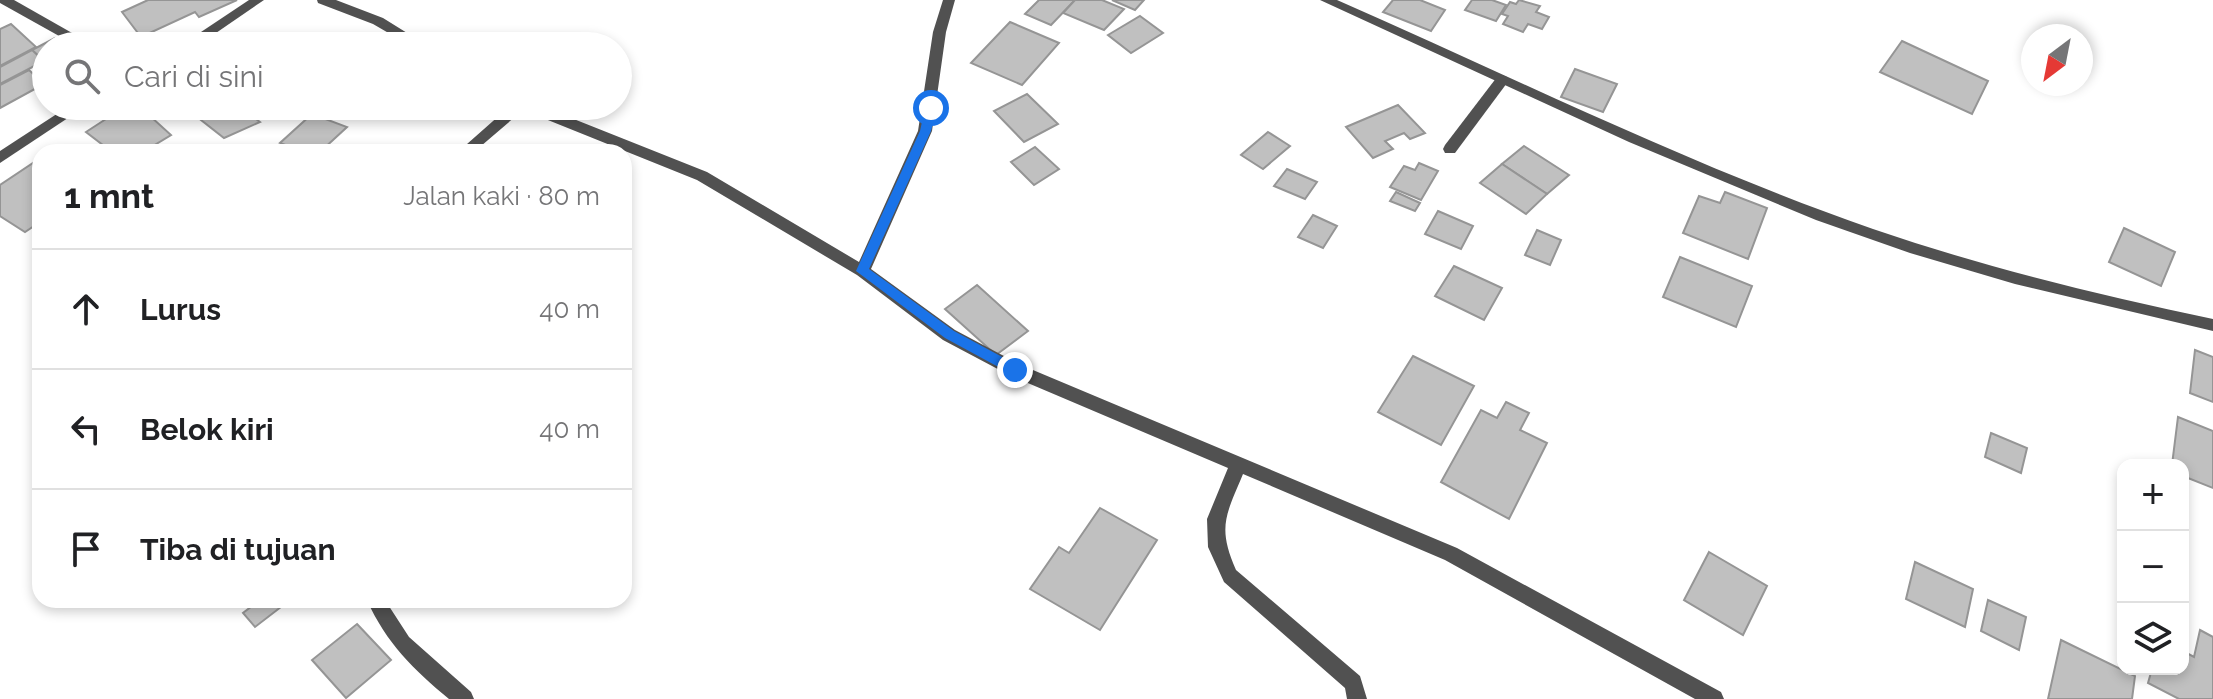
<!DOCTYPE html>
<html lang="id">
<meta charset="utf-8">
<style>
:root{--surface:#fff;--page:#f2f2f2;--text:#202124;--muted:#757577;--line:#e0e0e0}
body{margin:0;font-family:Raleway,sans-serif;background:var(--page);color:var(--text)}
.controls{position:absolute;right:24px;bottom:24px;display:grid;overflow:hidden;border-radius:16px;box-shadow:0 4px 12px #0003}
.controls button{width:72px;height:72px;display:grid;place-items:center;padding:0;border:0;border-bottom:2px solid var(--line);background:var(--surface);color:var(--text);font:40px sans-serif}
.compass{position:absolute;left:2021px;top:24px;width:72px;height:72px;border-radius:50%;background:var(--surface);box-shadow:0 4px 12px #0003;rotate:212deg}
.stop{position:absolute;width:24px;height:24px;margin:-18px;border:6px solid #1a73e8;border-radius:50%;background:#fff}
.stop.end{background:#1a73e8;border-color:#fff;box-shadow:0 2px 8px #0008}
.list{margin:0;padding:0;list-style:none}
h2{display:flex;justify-content:space-between;align-items:center;height:104px;margin:0;padding:0 32px;font-size:34px}
h2 small{font-size:26px;font-weight:400;color:var(--muted)}
.list li{display:grid;grid-template-columns:52px 1fr auto;gap:24px;align-items:center;box-sizing:border-box;height:120px;padding:0 32px;border-top:2px solid var(--line)}
.list b{display:block;font-size:30px;white-space:nowrap}
.list em{font-size:26px;font-style:normal;color:var(--muted)}
.icon{flex:none;width:44px;height:44px;fill:none;stroke:currentColor;stroke-width:2;stroke-linecap:round;stroke-linejoin:round}
.map{position:relative;flex:none;width:2213px;height:699px;overflow:hidden}
.search{position:absolute;background:var(--surface);box-shadow:0 4px 12px #0003;left:32px;top:32px;width:600px;height:88px;display:flex;align-items:center;gap:20px;box-sizing:border-box;padding:0 28px;border-radius:44px;color:var(--muted);font-size:30px}
.panel{position:absolute;background:var(--surface);box-shadow:0 4px 12px #0003;left:32px;top:144px;width:600px;height:464px;border-radius:24px}
.map>svg:first-child{display:block}
.building{fill:#c0c0c0;stroke:#959595;stroke-width:2}
.lines{fill:none;stroke-linecap:round;stroke-linejoin:round}
.lane{fill:#515151;fill-rule:evenodd}
.street{fill:#515151;fill-rule:evenodd}
.route{fill:#1a73e8}
</style>
<div class="map">
<svg width="2213" height="699" viewBox="0 0 2213 699">
<rect width="100%" height="100%" fill="#fff"/>
<!-- building -->
<g class="building">
<polygon points="148,0 237,0 199,17 195,12 141,37 122,12"/>
<polygon points="1039,0 1075,0 1051,25 1025,14"/>
<polygon points="1075,0 1102,0 1124,9 1104,30 1063,13"/>
<polygon points="1112,0 1144,0 1135,10"/>
<polygon points="1393,0 1420,0 1445,10 1431,31 1383,12"/>
<polygon points="1472,0 1492,0 1506,5 1496,21 1465,10"/>
<polygon points="1519,0 1540,6 1536,12 1549,17 1542,29 1528,24 1523,32 1503,24 1508,16 1502,14 1510,2 1516,4"/>
<polygon points="1140,16 1163,33 1131,53 1108,35"/>
<polygon points="1010,22 1059,43 1022,85 971,63"/>
<polygon points="11,24 36,47 0,66 0,29"/>
<polygon points="55,38 64,46 46,46 44,61 32,50"/>
<polygon points="1902,41 1988,81 1972,114 1880,72"/>
<polygon points="32,50 44,61 0,84 0,67"/>
<polygon points="1575,69 1617,84 1603,112 1561,97"/>
<polygon points="29,70 44,84 0,108 0,85"/>
<polygon points="1027,94 1058,124 1024,142 994,111"/>
<polygon points="1398,105 1425,133 1410,139 1404,133 1385,141 1393,149 1373,158 1346,127"/>
<polygon points="126,106 139,106 171,135 143,152 112,152 86,132"/>
<polygon points="191,106 239,106 260,122 224,138 187,109"/>
<polygon points="312,114 347,127 320,152 304,152 280,143"/>
<polygon points="1268,132 1290,146 1263,169 1241,155"/>
<polygon points="1524,146 1569,175 1547,194 1502,164"/>
<polygon points="1035,147 1059,169 1034,185 1011,162"/>
<polygon points="33,163 40,167 40,222 25,232 0,216 0,185"/>
<polygon points="1419,163 1438,171 1421,200 1390,187 1404,166 1415,170"/>
<polygon points="1502,164 1547,194 1526,214 1480,183"/>
<polygon points="1287,169 1317,182 1305,199 1274,186"/>
<polygon points="1396,192 1420,203 1415,211 1390,201"/>
<polygon points="1725,192 1767,208 1748,259 1683,233 1699,196 1720,203"/>
<polygon points="1438,211 1473,226 1461,249 1425,234"/>
<polygon points="1313,215 1337,226 1323,248 1298,237"/>
<polygon points="2124,228 2175,252 2161,286 2109,262"/>
<polygon points="1537,230 1561,240 1550,265 1525,255"/>
<polygon points="1680,257 1752,286 1736,327 1663,297"/>
<polygon points="1454,266 1502,288 1484,320 1435,296"/>
<polygon points="977,285 1028,331 996,355 945,309"/>
<polygon points="2195,350 2213,357 2213,402 2190,393"/>
<polygon points="1413,356 1474,386 1441,445 1378,412"/>
<polygon points="1506,402 1529,413 1520,430 1547,443 1509,519 1441,482 1481,410 1497,418"/>
<polygon points="2178,417 2213,431 2213,488 2183,476 2183,465 2172,465"/>
<polygon points="1991,433 2027,448 2021,473 1985,457"/>
<polygon points="1100,508 1157,540 1100,630 1030,589 1059,547 1069,553"/>
<polygon points="1709,552 1767,586 1743,635 1684,600"/>
<polygon points="1915,562 1973,589 1965,627 1906,599"/>
<polygon points="260,600 290,600 255,627 243,613"/>
<polygon points="1988,600 2026,617 2019,650 1981,631"/>
<polygon points="357,624 391,660 346,698 312,660"/>
<polygon points="2200,630 2213,637 2213,699 2179,699 2148,683 2152,669 2183,669 2183,651 2194,657"/>
<polygon points="2061,640 2135,676 2132,699 2048,699"/>
</g>
<g class="lines">
<!-- lane -->
<polygon class="lane" points="1502,75 1507,77 1507,83 1455,153 1445,153 1443,149 1445,145 1497,77"/>
<!-- street -->
<g class="street">
<polygon points="0,0 14,0 95,46 77,46 0,3"/>
<polygon points="249,0 264,0 197,46 180,46"/>
<polygon points="317,0 336,0 383,18 428,46 411,46 373,24 318,3"/>
<path d="M943 0H955L946 32 932 131 871 269 955 330 1021 365 1457 548 1721 692 1724 699H1695L1445 560 1243 474C1226 515 1217 527 1236 570L1360 676 1367 699H1347L1345 688 1224 582 1208 547 1207 519 1228 468 1009 375 943 340 857 275 697 180 523 110 474 152H458L510 106H541L707 172 859 262 918 131 933 32Z"/>
<path d="M1320 0H1337C1515 78 1689 165 1873 229 1984 267 2098 295 2213 319V331L2015 284 1910 253 1816 220 1629 142Z"/>
<polygon points="69,106 86,106 0,163 0,151"/>
<path d="M367 600H385L409 637 471 692 474 699H449C414 670 386 643 367 600Z"/>
</g>
</g>
<!-- route -->
<polygon class="route" points="931,104 937,108 931,131 869,269 954,331 1019,366 1019,374 1015,376 945,338 856,271 920,131 925,108"/>
</svg>
<div class="controls">
<button>+</button>
<button>−</button>
<button><svg class="icon" aria-label="layers" viewBox="0 0 24 24"><path d="M12 4l9 5-9 5-9-5zM3 14l9 5 9-5"/></svg></button>
</div>
<svg class="compass" viewBox="-18 -18 36 36"><path d="M0-13l5 13h-10z" fill="#e53935"/><path d="M0 13l5-13h-10z" fill="#757577"/></svg>
<div class="stop" style="left:931px;top:108px"></div>
<div class="stop end" style="left:1015px;top:370px"></div>
<div class="search"><svg class="icon" aria-label="search" viewBox="0 0 24 24"><circle cx="10" cy="10" r="6"/><path d="M15 15l6 6"/></svg>Cari di sini</div>
<section class="panel">
<h2>1 mnt<small>Jalan kaki · 80 m</small></h2>
<ul class="list">
<li><svg class="icon" aria-label="ahead" viewBox="0 0 24 24"><path d="M12 20V5M6 11l6-6 6 6"/></svg><div><b>Lurus</b></div><em>40 m</em></li>
<li><svg class="icon" aria-label="left" viewBox="0 0 24 24"><path d="M17 20v-9H6M10 6l-5 5 5 5"/></svg><div><b>Belok kiri</b></div><em>40 m</em></li>
<li><svg class="icon" aria-label="arrive" viewBox="0 0 24 24"><path d="M6 21V4h12l-3 4 3 4H6"/></svg><div><b>Tiba di tujuan</b></div></li>
</ul>
</section>
</div>
